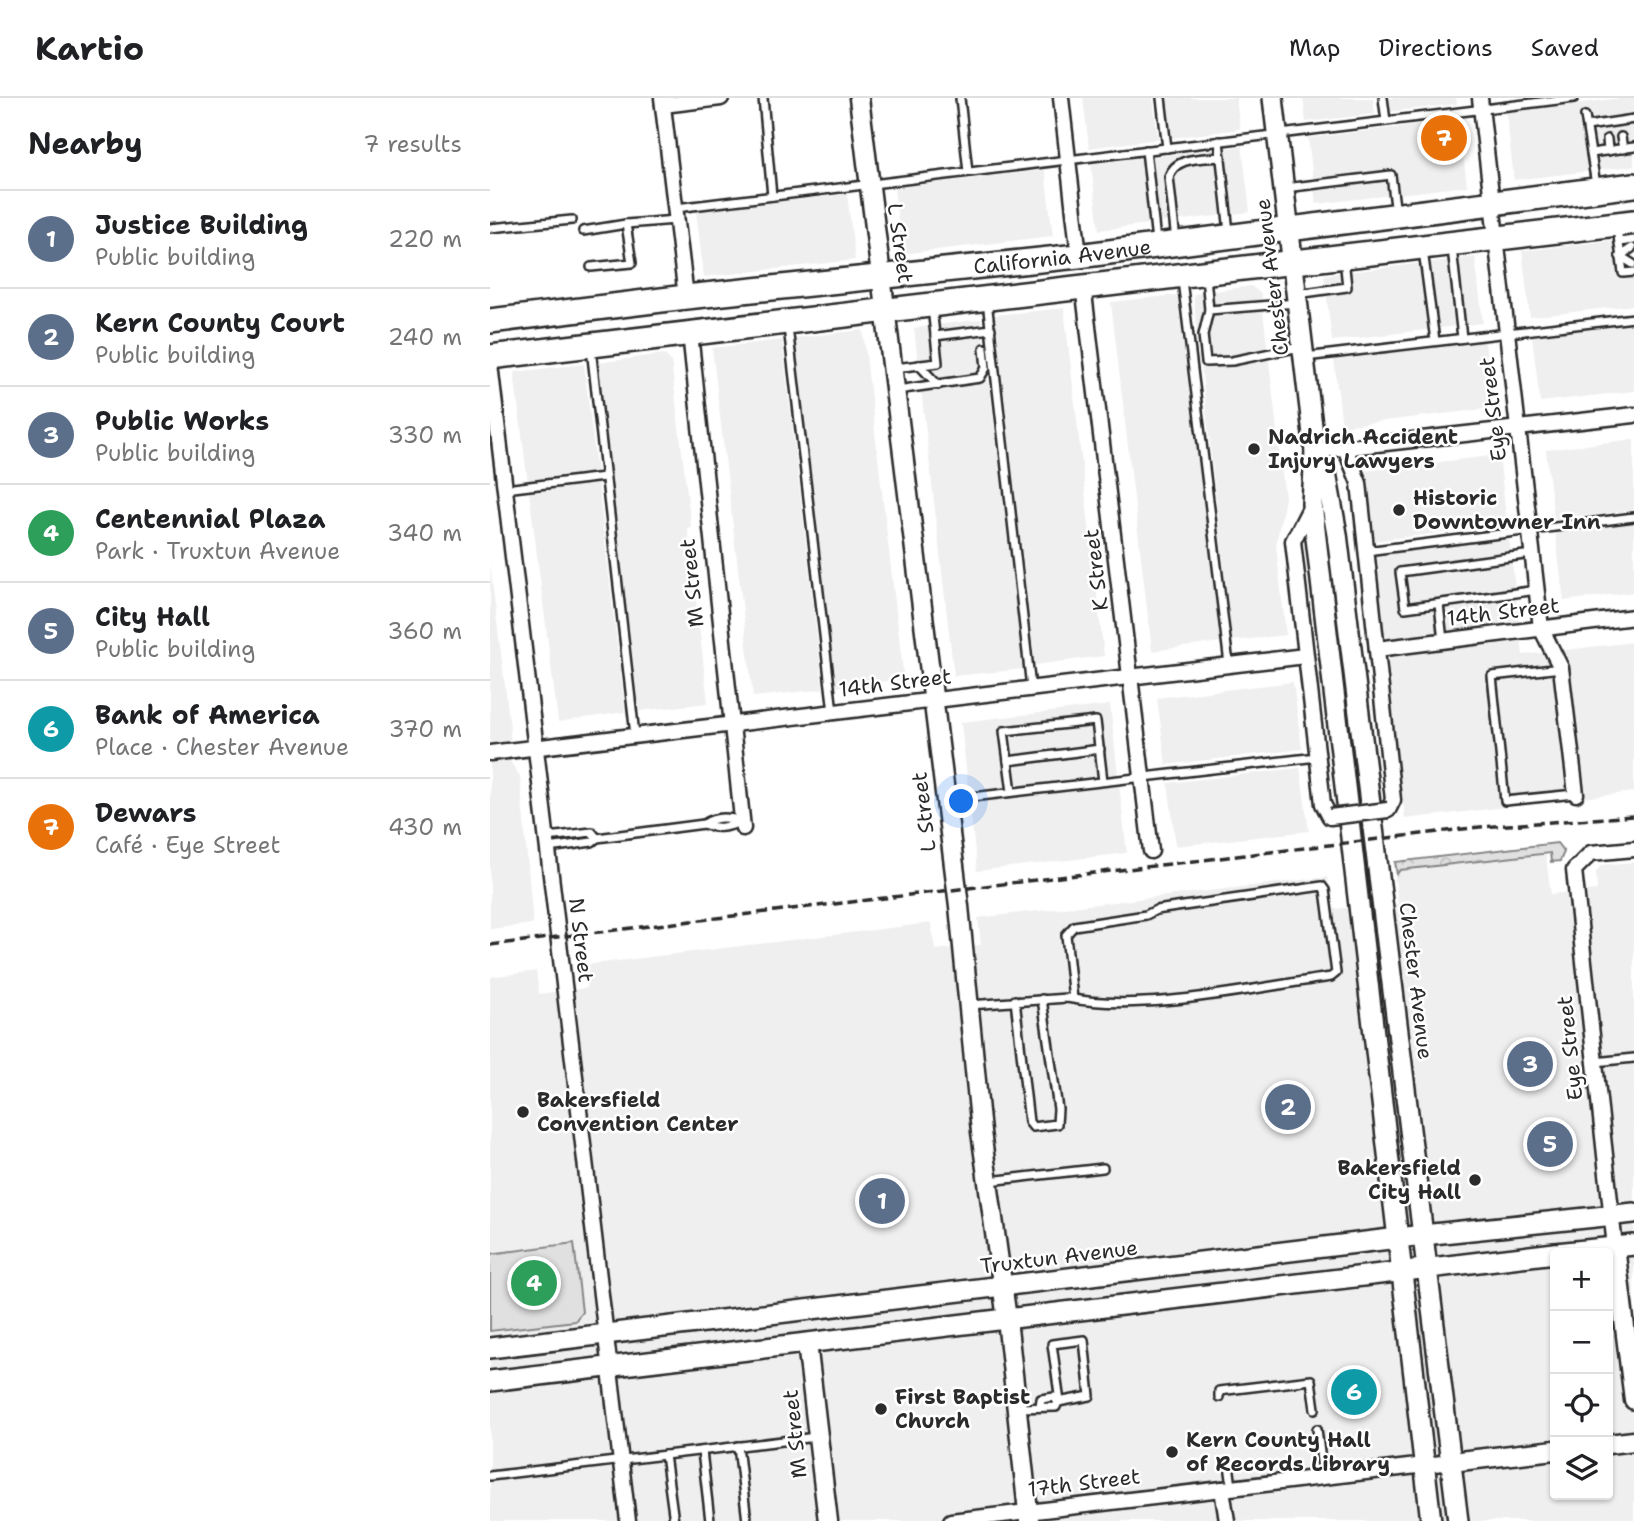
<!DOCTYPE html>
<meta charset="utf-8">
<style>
:root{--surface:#fff;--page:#f2f2f2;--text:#202124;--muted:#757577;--line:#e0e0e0;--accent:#2b2b2b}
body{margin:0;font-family:"Shantell Sans",sans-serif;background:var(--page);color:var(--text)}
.controls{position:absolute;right:21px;bottom:21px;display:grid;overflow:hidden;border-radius:7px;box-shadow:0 2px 5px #0004}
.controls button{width:63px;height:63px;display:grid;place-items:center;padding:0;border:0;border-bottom:2px solid var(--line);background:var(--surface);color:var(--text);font:35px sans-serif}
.you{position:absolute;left:472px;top:704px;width:24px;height:24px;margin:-18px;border:5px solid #fff;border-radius:50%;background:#1a73e8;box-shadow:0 0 0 10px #1a73e833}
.badge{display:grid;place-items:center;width:46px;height:46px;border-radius:50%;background:var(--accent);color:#fff;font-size:23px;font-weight:700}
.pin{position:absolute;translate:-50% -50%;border:4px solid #fff;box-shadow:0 2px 7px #0006}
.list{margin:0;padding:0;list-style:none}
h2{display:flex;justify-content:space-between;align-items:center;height:91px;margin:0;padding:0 28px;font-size:30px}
h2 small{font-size:23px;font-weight:400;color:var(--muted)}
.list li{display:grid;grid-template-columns:46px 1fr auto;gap:21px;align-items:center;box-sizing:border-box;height:98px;padding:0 28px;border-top:2px solid var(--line)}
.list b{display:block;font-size:26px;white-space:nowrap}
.list p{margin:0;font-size:23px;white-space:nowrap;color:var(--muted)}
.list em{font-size:23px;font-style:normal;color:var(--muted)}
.icon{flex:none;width:38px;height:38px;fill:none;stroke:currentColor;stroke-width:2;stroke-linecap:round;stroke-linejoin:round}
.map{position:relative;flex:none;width:1144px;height:1423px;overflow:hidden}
header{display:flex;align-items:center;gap:42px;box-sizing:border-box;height:98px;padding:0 35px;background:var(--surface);border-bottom:2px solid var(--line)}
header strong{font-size:33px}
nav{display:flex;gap:38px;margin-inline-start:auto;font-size:24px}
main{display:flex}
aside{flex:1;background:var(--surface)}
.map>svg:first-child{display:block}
.built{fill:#efefef;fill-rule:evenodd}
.forest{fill:url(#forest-crowns);stroke:#868686;stroke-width:2}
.green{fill:#e0e0e0;stroke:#868686;stroke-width:2}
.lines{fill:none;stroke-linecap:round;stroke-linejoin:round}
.service-casing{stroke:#2b2b2b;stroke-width:12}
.minor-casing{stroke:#2b2b2b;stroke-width:19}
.tertiary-casing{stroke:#2b2b2b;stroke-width:23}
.secondary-casing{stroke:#2b2b2b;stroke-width:24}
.primary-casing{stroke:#2b2b2b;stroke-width:28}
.service{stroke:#fff;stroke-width:7}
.minor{stroke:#fff;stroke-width:14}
.tertiary{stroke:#fff;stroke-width:18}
.secondary{stroke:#fff;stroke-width:19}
.primary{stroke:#fff;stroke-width:23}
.rail{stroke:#2b2b2b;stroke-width:3.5;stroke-dasharray:10 5;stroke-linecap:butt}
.minor-bridge-casing{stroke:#2b2b2b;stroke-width:19;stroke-linecap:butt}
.minor-bridge{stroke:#fff;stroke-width:14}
.poi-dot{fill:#2b2b2b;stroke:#fff;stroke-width:2.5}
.labels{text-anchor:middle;stroke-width:5;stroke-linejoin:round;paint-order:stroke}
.street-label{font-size:21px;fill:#2b2b2b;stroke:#fff}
.poi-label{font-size:21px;font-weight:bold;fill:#2b2b2b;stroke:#fff;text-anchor:start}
</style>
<header>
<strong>Kartio</strong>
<nav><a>Map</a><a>Directions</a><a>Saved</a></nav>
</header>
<main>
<aside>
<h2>Nearby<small>7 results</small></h2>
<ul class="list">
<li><span class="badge" style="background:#5c6f8a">1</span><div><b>Justice Building</b><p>Public building</p></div><em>220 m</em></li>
<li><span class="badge" style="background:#5c6f8a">2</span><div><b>Kern County Court</b><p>Public building</p></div><em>240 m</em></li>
<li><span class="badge" style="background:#5c6f8a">3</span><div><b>Public Works</b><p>Public building</p></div><em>330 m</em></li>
<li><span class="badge" style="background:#2e9e5b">4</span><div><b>Centennial Plaza</b><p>Park · Truxtun Avenue</p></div><em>340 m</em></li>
<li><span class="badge" style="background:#5c6f8a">5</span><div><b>City Hall</b><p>Public building</p></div><em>360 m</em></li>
<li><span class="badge" style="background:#0f9aa8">6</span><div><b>Bank of America</b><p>Place · Chester Avenue</p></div><em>370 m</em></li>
<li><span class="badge" style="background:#e8710a">7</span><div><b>Dewars</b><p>Café · Eye Street</p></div><em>430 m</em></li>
</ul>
</aside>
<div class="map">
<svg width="1144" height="1423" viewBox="0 0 1144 1423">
<defs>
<pattern id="forest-crowns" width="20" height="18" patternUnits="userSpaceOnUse" patternTransform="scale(1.75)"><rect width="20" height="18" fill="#e0e0e0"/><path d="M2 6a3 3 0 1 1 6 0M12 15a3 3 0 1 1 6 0" fill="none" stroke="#c0c0c0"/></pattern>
</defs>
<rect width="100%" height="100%" fill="#fff"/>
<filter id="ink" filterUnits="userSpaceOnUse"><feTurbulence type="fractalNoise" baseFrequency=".0143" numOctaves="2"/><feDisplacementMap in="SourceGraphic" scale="14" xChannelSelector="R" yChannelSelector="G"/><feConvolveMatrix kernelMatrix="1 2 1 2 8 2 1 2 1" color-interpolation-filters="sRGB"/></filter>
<g filter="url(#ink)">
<!-- built -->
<g class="built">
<polygon points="593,0 663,0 668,41 599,50"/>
<polygon points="677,0 746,0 750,31 681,40"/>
<polygon points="813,0 883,0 885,16 816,24"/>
<polygon points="897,0 966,0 967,6 899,14"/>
<polygon points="1132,0 1144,0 1144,68 1024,82 1016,14"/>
<polygon points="969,22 977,88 826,106 818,40"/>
<polygon points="752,48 760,114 609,132 601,66"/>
<polygon points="555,72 563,138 412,156 404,90"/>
<polygon points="357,96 365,162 214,179 206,113"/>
<polygon points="1144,140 1144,207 1040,219 1032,153"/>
<polygon points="985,159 993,225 842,243 834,177"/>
<polygon points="761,188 771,196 795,400 786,447 796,537 742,543 703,196"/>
<polygon points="687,197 731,544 662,553 621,204"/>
<polygon points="574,210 614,558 545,567 505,217"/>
<polygon points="491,221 534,571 464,578 424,230"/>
<polygon points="1144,226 1144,293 1050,304 1042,238"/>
<polygon points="373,232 414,581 345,589 303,240"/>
<polygon points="292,242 333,591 263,599 222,250"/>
<polygon points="995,244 1003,310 852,328 844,262"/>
<polygon points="174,256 181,263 201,428 198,432 218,605 149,613 107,265"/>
<polygon points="94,266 135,614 68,624 24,274"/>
<polygon points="1144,341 1144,412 1064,422 1056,352"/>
<polygon points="1009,357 1017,427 882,443 874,373"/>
<polygon points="1144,424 1144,494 1074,503 1065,433"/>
<polygon points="1019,440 1033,557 1144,544 1144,694 915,721 884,456"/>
<polygon points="0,466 20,629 21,665 30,678 43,826 0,831"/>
<polygon points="803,584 812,651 676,667 667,600"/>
<polygon points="620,607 637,755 487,773 471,624"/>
<polygon points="810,670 819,733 686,748 678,685"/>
<path d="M1055 753 1061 796 1107 792 1106 774 1111 767 1144 764V1423H0V879L46 873 49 896 97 890 95 867 441 825 445 852 491 847 488 820 837 779 842 811 908 806 904 771ZM1065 1155H1118V1397H1065Z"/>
</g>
<!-- forest -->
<polygon class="forest" points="1067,745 1074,754 1070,763 1061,764 1060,755 910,772 907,776 905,764"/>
<!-- green -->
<polygon class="green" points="84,1145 92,1214 85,1223 0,1233 0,1156"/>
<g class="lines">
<defs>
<g id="service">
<polyline points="273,0 282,98"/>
<polyline points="470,0 478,74"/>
<polyline points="671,0 677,50"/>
<polyline points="893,0 896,23"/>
<polyline points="1095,18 1106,87"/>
<polyline points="1097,28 1144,21"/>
<polyline points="1131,39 1133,51"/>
<polyline points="1117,41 1118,53"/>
<polyline points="729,43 739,134"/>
<polyline points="656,52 666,143"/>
<polyline points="1101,55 1144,49"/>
<polyline points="795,90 901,77 906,116"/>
<polyline points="186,110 1084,0"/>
<polyline points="0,130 82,122"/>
<polyline points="1127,130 1133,175 1144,174"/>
<polyline points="93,133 136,126"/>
<path d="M686 143 679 79C685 58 712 61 731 59"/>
<polyline points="1129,144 1144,142"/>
<polyline points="962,150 972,240"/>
<polyline points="933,152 945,243"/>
<polyline points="1130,158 1143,166"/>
<polyline points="1130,158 1142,150"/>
<polyline points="101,169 142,165 136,126 186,122"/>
<polyline points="716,178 719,212"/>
<polyline points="692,182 739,566"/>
<polyline points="807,196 857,189 854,160"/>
<polyline points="497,203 541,590"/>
<polyline points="807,205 719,212 713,237 716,264 742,263 810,249"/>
<polyline points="298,229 343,614"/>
<polyline points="445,238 501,231"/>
<polyline points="101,250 145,637"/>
<polyline points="815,259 1144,220"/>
<polyline points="429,267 448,287"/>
<polyline points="404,270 448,265 442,209"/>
<polyline points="407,292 490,280 496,270 494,250"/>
<polyline points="15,391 114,379"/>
<polyline points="876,453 1144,419"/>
<polyline points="1042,456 910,474 915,510 1047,492"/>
<polyline points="949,506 953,543"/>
<polyline points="1071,570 1002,578 1015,703 1085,696"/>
<polyline points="518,663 610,651"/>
<polyline points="522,694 514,633 606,623 613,683"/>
<polyline points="456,702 827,659"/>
<path d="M214 726C227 732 239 729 252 723"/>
<polyline points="57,739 102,734 107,740 102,744 58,750"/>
<path d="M107 740 214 726C225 718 239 719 252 723"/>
<polyline points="525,902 539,1024 543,1029 567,1026 568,1011 552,901"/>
<path d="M479 907 577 900C655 915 760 890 841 879L846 875 835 792 832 788 666 812 656 817 584 828 576 837 583 901"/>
<polyline points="1105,964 1144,960"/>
<polyline points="499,1083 613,1070"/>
<polyline points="729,1299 729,1293 821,1282 825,1311"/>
<polyline points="550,1308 551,1301 564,1299 568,1304"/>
<polyline points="527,1310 566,1309 568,1304 600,1298 594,1242 562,1246 570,1304"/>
<polyline points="827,1331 833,1379"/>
<polyline points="248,1348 257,1423"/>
<polyline points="212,1353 220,1423"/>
<polyline points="175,1357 184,1423"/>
<polyline points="739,1366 742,1389"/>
<polyline points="0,1378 326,1339"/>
</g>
<g id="minor">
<polyline points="172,0 196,199"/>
<polyline points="571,0 589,158"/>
<polyline points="990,0 1051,530 1071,570 1086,696"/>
<polyline points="173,7 231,0"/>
<polyline points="593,187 661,753"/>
<polyline points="200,235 253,730"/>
<polyline points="0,266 138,1423"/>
<polyline points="855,350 869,385 903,702 898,712"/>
<polyline points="825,353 1144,317"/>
<polyline points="822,406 803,443 833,706 840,719"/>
<polyline points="887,551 1144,519"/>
<polyline points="0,655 815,558"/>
<polyline points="1125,1149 1084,772 1101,755 1144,751"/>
<polyline points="732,1391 737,1423"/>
<polyline points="461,1423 961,1364"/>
</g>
<g id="tertiary">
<polyline points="369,0 469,808 491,1034 517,1221 539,1423"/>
<polyline points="1125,1149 1144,1302"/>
<polyline points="317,1245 338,1423"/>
<polyline points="1118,1346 1144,1343"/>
<polyline points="961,1364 1065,1352"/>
</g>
<g id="secondary">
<polyline points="783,0 825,353 822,406 941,1423"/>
<polyline points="825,353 836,375 847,436 968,1423"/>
<polyline points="1066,1155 1144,1147"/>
<polyline points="0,1250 933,1137 1144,1115"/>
<polyline points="0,1283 1065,1155"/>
</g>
<g id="primary">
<path id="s1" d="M0 223 196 199 588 158 1144 87"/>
<polyline points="0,259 1144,124"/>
</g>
</defs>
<!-- service casing -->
<use href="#service" class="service-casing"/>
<!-- minor casing -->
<use href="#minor" class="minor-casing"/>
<!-- tertiary casing -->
<use href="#tertiary" class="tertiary-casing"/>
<!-- secondary casing -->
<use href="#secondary" class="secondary-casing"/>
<!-- primary casing -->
<use href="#primary" class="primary-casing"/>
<!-- service -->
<use href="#service" class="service"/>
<!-- minor -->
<use href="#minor" class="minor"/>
<!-- tertiary -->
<use href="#tertiary" class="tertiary"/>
<!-- secondary -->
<use href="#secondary" class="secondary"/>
<!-- primary -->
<use href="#primary" class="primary"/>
<!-- rail -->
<polyline class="rail" points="0,847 990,729 1144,718"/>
<defs>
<polyline id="minor-bridge" points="840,719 898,712"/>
</defs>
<!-- minor-bridge casing -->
<use href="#minor-bridge" class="minor-bridge-casing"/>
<!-- minor-bridge -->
<use href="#minor-bridge" class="minor-bridge"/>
</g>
</g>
<!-- markers -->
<g class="poi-dot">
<circle cx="764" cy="351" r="7"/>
<circle cx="909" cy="412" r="7"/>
<circle cx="33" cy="1014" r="7"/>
<circle cx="985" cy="1082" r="7"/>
<circle cx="391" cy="1311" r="7"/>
<circle cx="682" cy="1354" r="7"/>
</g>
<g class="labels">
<!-- street labels -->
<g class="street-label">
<text transform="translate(410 145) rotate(82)" y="7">L Street</text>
<text dy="7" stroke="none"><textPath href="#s1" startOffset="576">California Avenue</textPath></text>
<text transform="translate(782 179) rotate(-97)" y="7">Chester Avenue</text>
<text transform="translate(1003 311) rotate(-97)" y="7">Eye Street</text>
<text transform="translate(606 472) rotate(-97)" y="7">K Street</text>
<text transform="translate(202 485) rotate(-96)" y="7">M Street</text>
<text transform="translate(1013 514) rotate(-7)" y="7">14th Street</text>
<text transform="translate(405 585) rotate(-7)" y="7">14th Street</text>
<text transform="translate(434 714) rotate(-97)" y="7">L Street</text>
<text transform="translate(91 842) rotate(83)" y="7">N Street</text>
<text transform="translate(926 883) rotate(83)" y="7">Chester Avenue</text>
<text transform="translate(1080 950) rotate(-96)" y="7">Eye Street</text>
<text transform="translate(569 1159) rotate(-7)" y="7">Truxtun Avenue</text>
<text transform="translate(305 1336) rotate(-96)" y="7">M Street</text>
<text transform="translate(594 1385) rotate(-7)" y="7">17th Street</text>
</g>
<!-- poi labels -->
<g class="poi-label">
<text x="778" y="346">Nadrich Accident<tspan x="778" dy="24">Injury Lawyers</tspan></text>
<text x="923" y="407">Historic<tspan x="923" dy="24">Downtowner Inn</tspan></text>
<text x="47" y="1009">Bakersfield<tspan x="47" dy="24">Convention Center</tspan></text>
<text x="971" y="1077" text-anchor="end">Bakersfield<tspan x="971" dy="24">City Hall</tspan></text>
<text x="405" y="1306">First Baptist<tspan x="405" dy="24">Church</tspan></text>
<text x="696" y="1349">Kern County Hall<tspan x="696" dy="24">of Records Library</tspan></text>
</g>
</g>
</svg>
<div class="controls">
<button>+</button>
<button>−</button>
<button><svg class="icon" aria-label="locate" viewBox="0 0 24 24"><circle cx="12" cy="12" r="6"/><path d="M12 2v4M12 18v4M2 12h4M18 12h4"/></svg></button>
<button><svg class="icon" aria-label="layers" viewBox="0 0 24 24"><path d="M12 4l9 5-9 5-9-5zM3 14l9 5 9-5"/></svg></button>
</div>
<div class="you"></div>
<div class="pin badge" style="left:392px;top:1103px;background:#5c6f8a">1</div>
<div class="pin badge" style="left:798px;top:1009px;background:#5c6f8a">2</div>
<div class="pin badge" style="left:1040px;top:966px;background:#5c6f8a">3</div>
<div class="pin badge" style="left:44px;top:1185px;background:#2e9e5b">4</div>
<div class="pin badge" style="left:1060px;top:1046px;background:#5c6f8a">5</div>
<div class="pin badge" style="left:864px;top:1294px;background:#0f9aa8">6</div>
<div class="pin badge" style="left:954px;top:40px;background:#e8710a">7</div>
</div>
</main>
